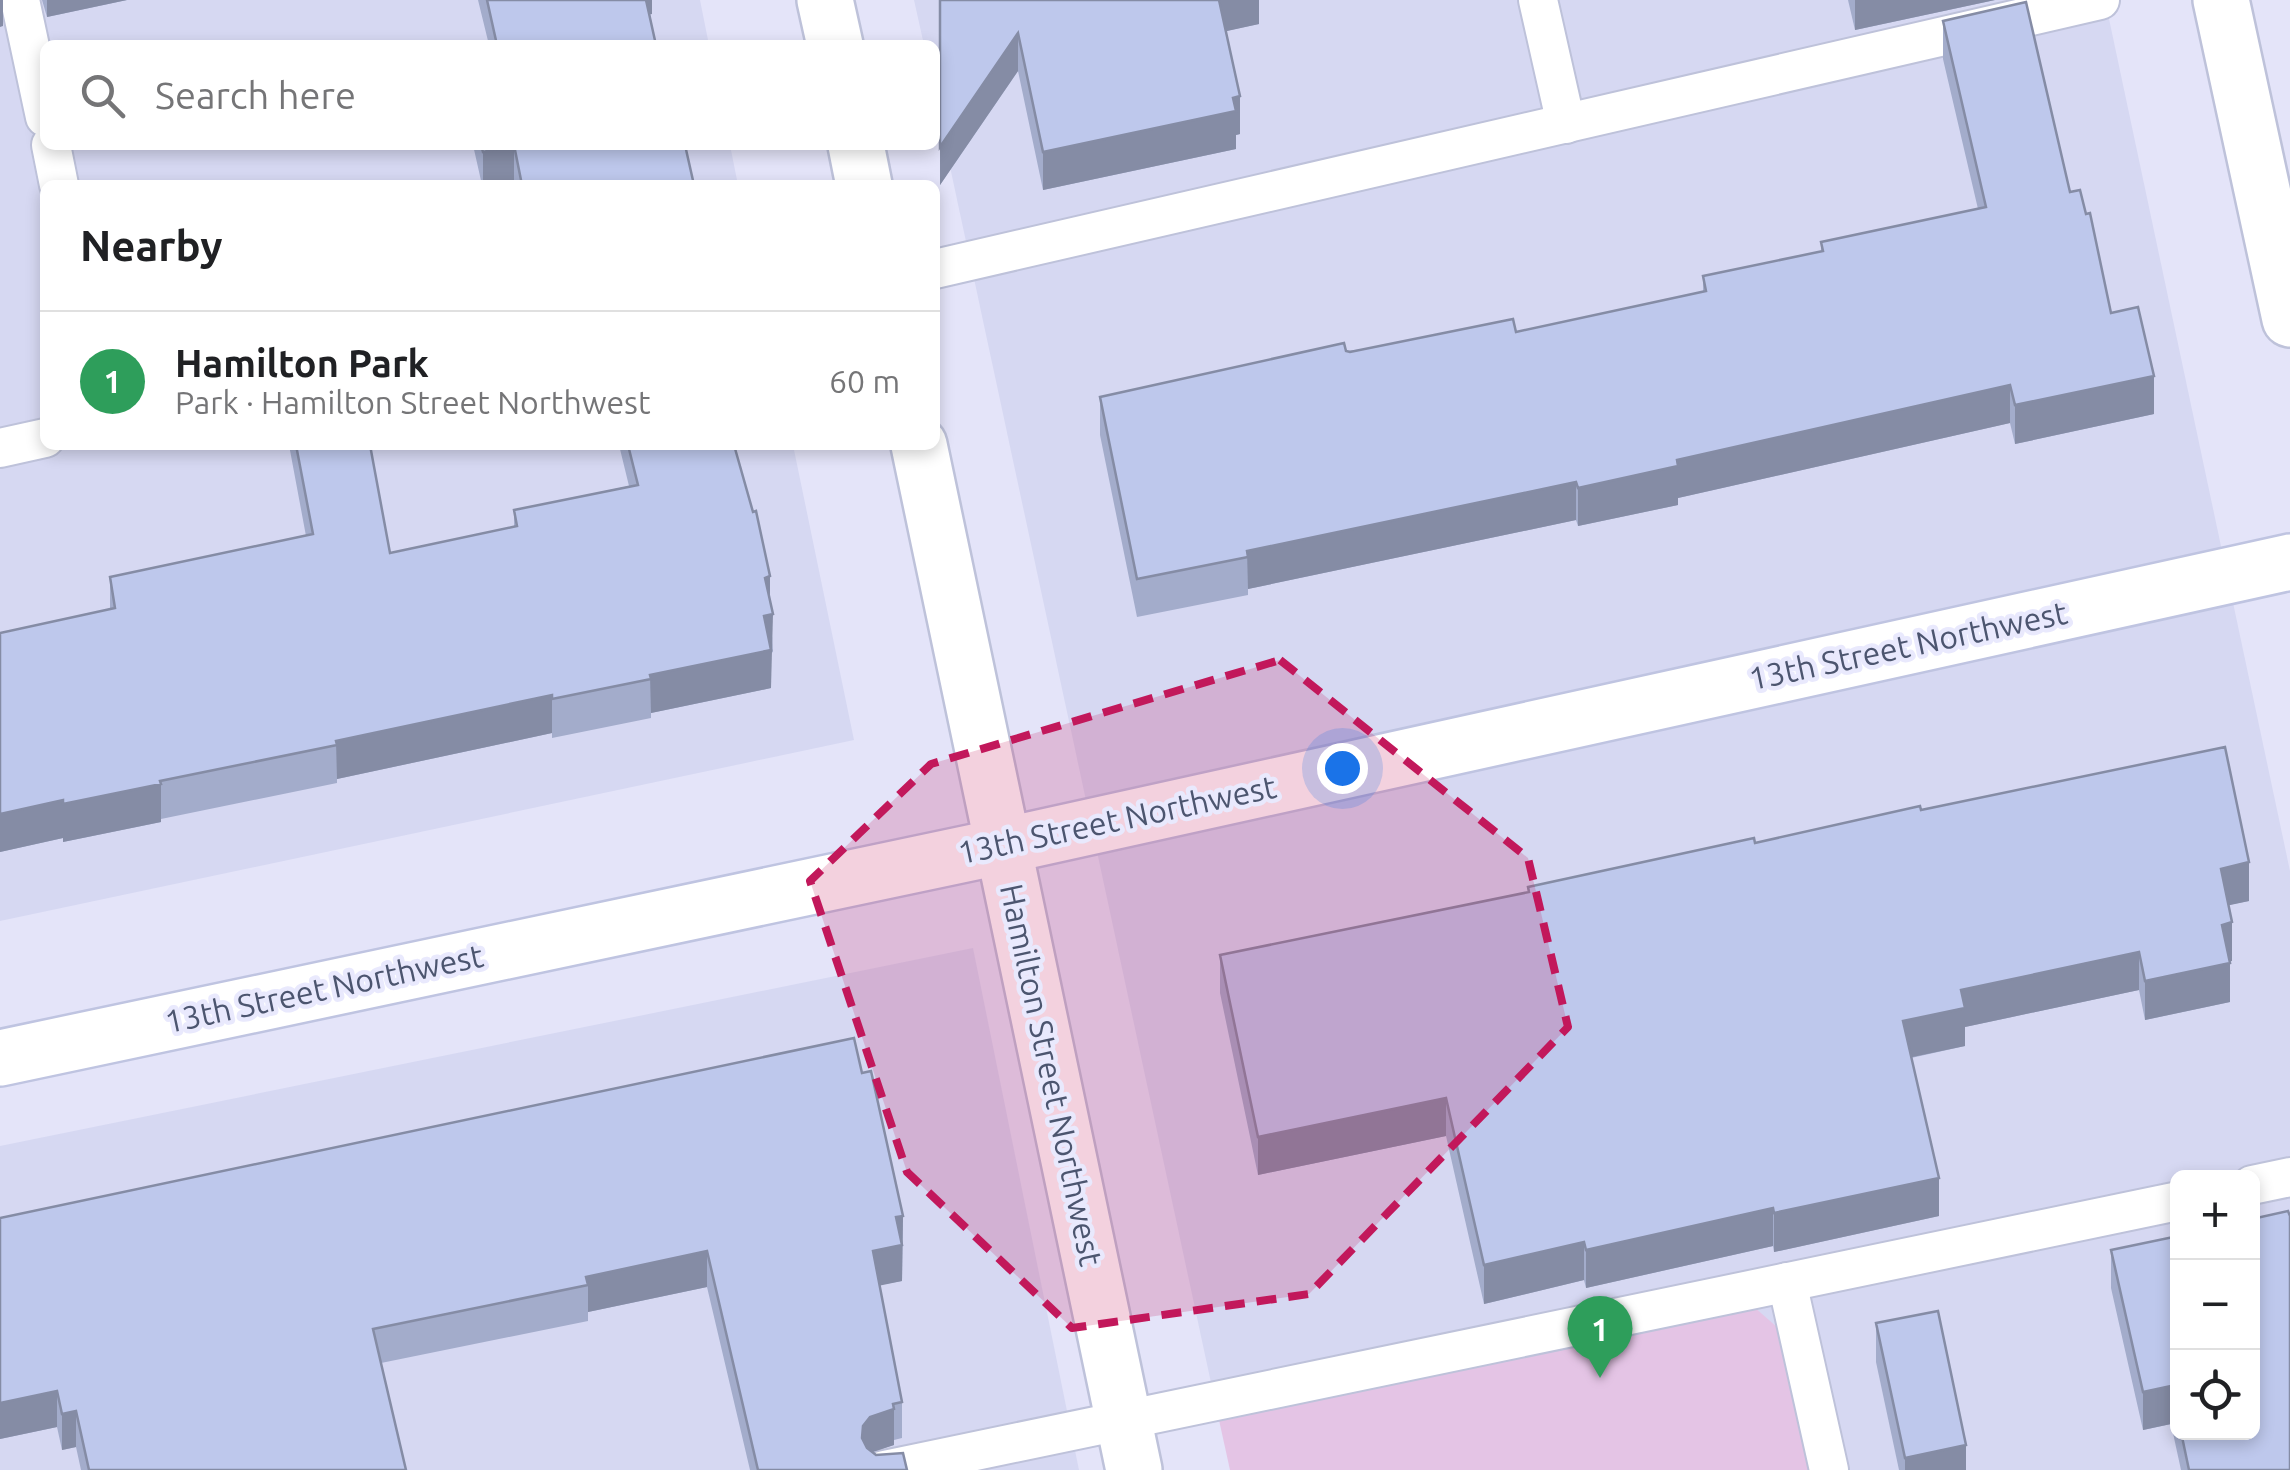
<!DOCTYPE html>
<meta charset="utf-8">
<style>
:root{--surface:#fff;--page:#f6f6f6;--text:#202124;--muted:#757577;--line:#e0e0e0;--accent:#5589d6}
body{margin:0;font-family:Ubuntu,sans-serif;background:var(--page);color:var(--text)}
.controls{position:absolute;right:30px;bottom:30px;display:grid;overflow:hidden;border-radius:15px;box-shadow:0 5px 15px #0003}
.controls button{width:90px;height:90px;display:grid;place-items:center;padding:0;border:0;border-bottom:2px solid var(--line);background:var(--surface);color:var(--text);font:50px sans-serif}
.you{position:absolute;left:1342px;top:768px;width:35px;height:35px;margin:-25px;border:8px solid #fff;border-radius:50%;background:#1a73e8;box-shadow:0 0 0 15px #1a73e833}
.badge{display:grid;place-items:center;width:65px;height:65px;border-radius:50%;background:var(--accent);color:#fff;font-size:32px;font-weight:700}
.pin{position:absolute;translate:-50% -82px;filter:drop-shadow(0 2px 5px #0008)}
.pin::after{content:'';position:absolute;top:52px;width:35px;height:30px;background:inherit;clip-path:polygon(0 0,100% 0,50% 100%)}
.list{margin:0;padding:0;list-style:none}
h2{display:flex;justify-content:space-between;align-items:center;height:130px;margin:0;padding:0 40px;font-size:42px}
h2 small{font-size:32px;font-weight:400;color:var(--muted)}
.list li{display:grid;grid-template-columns:65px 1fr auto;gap:30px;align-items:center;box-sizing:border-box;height:140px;padding:0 40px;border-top:2px solid var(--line)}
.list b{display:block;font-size:38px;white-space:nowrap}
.list p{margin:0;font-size:32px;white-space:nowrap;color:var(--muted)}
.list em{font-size:32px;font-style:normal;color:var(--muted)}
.icon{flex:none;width:55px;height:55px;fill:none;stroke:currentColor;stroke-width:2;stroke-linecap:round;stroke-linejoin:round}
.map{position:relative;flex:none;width:2290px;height:1470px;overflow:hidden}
.search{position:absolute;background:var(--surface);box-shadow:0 5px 15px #0003;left:40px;top:40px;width:900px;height:110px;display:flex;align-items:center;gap:25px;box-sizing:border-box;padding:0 35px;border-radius:15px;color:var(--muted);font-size:38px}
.panel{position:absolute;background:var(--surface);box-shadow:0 5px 15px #0003;left:40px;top:180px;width:900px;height:270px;border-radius:15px}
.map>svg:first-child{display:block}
.residential{fill:#d6d8f2;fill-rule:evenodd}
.green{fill:#e4c4e5}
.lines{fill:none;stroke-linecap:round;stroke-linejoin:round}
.lane-casing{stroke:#bec2da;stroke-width:42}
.street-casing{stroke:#bec2da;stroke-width:60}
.secondary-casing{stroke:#bfc4e1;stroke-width:60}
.lane{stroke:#fff;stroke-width:38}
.street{stroke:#fff;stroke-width:55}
.secondary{stroke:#fff;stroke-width:55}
.wall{fill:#a3accb}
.shaded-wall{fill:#858ca5}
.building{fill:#bec8ec;stroke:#858ca5;stroke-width:2.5}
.marked{fill:#c2185b;fill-opacity:0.2;stroke:#c2185b;stroke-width:8;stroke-dasharray:20 12;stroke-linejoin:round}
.labels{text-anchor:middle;stroke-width:9;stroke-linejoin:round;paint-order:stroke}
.street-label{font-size:32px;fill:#4c556f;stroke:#e9e9fd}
</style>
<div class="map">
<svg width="2290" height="1470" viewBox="0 0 2290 1470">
<rect width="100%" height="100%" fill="#e4e4f9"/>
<!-- residential -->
<g class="residential">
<polygon points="0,0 700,0 709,45 45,45 45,145 730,145 738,185 45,185 45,445 793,445 854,740 0,921"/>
<path d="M914 0H2105L2290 871V1470H1815L1745 1299 1219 1420 935 97V45H924ZM2178 1178H2252V1432H2178Z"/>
<polygon points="973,948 1079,1470 0,1470 0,1146"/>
</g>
<!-- green -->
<polygon class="green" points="1745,1299 1786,1335 1815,1470 1230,1470 1219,1420"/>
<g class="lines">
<defs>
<g id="lane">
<polyline points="20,0 45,117"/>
<polyline points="1538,0 1566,124"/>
<polyline points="51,145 59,185"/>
<polyline points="935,269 2100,0"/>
<polyline points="0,448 45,438"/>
<polyline points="2252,1185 2290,1177"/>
<polyline points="1787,1282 1829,1470"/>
<polyline points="884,1470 2178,1201"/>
</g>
<g id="street">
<polyline points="825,0 835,45"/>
<polyline points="2221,0 2290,319"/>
<polyline points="856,145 864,185"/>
<polyline points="919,445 1134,1470"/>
</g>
<polyline id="secondary" points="0,1058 1003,846 2290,562"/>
</defs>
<!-- lane casing -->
<use href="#lane" class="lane-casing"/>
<!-- street casing -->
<use href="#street" class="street-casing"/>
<!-- secondary casing -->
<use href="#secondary" class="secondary-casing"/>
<!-- lane -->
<use href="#lane" class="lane"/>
<!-- street -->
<use href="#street" class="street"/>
<!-- secondary -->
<use href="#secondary" class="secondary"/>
</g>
<!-- wall -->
<g class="wall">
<polygon points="42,0 127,0 47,17"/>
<polygon points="478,0 652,0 652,14 650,14 656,45 489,45"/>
<polygon points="940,0 1259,0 1259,24 1226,31 1240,134 1236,135 1236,149 1043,190 1018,71 940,185"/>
<polygon points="1848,0 1995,0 1855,30"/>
<polygon points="1943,21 2086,214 2111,313 2154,414 2015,444 2010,423 1678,498 1678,505 1578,526 1576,520 1248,589 1248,595 1137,617 1100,435 1100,397 1346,351 1516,332 1703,292 1703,276 1821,251 1821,242 1978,209 1943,59"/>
<polygon points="473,145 685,145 694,185 514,185 514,183 482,185"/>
<polygon points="289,445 370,445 390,553 514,527 514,510 629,486 619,445 701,445 770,602 773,652 771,653 771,688 651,713 651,718 552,738 552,733 337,779 337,783 161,819 161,822 63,842 63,838 0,852 0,633 110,609 110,577 306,536"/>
<polygon points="1921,810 2249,901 2228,905 2232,961 2230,961 2230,1002 2145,1020 2139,990 1965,1027 1965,1046 1911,1058 1939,1216 1774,1252 1773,1246 1586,1288 1584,1280 1484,1304 1446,1136 1258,1175 1220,993 1220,955 1528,893 1528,887"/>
<polygon points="862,1073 903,1216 902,1281 879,1285 902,1402 902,1438 894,1440 894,1445 872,1452 907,1470 750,1470 707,1287 588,1312 588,1321 381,1363 406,1470 81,1470 76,1447 62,1450 57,1427 0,1439 0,1218"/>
<polygon points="2178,1236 2178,1432 2252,1432 2290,1470 2181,1470 2171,1424 2143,1430 2111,1288 2111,1250"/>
<polygon points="1876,1323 1966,1470 1899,1470 1876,1362"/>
</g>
<!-- shaded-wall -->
<g class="shaded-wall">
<polygon points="0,0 3,0 3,26 0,27"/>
<polygon points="47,0 127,0 47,17"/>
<polygon points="642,0 652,0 652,14 642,16"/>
<polygon points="1218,0 1259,0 1259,24 1218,33"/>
<polygon points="1855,0 1995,0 1855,30"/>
<polygon points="1018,33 1018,71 940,185 940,147"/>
<polygon points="1240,96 1240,134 1236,135 1236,149 1043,190 1043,152"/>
<polygon points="514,145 514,183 483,185 483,152"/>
<polygon points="2154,376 2154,414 2015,444 2015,405"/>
<polygon points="2010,385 2010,423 1678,498 1678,505 1578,526 1578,488 1677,460"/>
<polygon points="1576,482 1576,520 1248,589 1247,551"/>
<polygon points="770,576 770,615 765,578"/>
<polygon points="773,614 771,688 651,713 650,675 764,616"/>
<polygon points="552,695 552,733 337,779 336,741"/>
<polygon points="161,784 161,822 63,842 63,804"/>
<polygon points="63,800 63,838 0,852 0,814"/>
<polygon points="2249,862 2249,901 2221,907 2221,869"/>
<polygon points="2232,922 2232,961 2222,963 2222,925"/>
<polygon points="2139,952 2139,990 1965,1027 1965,1046 1903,1059 1903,1021 1961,990"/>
<polygon points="2230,963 2230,1002 2145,1020 2145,981"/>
<polygon points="1446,1098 1446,1136 1258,1175 1258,1137"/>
<polygon points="1939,1178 1939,1216 1774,1252 1774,1213"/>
<polygon points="1773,1208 1773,1246 1586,1288 1586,1250"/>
<polygon points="903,1216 902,1281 873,1287 873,1251 896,1217"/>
<polygon points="1584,1242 1584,1280 1484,1304 1484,1265"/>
<polygon points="707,1251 707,1287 588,1312 588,1285 586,1277"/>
<polygon points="2171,1386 2171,1424 2143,1430 2143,1392"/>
<polygon points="57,1391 57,1427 0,1439 0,1403"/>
<polygon points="894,1409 894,1445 870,1453 862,1438 863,1426 870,1417"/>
<polygon points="76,1411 76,1447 62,1450 62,1414"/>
<polygon points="1966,1445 1966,1470 1905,1470 1905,1458"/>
</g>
<!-- building -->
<g class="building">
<polygon points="487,0 646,0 656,45 497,45"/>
<polygon points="940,0 1219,0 1240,96 1233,98 1236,111 1043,152 1018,33 940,147"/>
<polygon points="2026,2 2070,192 2080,190 2086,214 2090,213 2111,313 2138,307 2154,376 2015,405 2010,385 1677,460 1678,466 1578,488 1576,482 1247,551 1248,557 1137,579 1100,397 1344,343 1346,351 1350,352 1513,319 1516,332 1706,291 1703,276 1823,251 1821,242 1986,207 1943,21"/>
<polygon points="481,145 685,145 694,185 522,185 514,145 483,152"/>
<polygon points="296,445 370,445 390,553 517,526 514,510 638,485 628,445 701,445 701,448 715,445 734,445 753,512 756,511 770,576 765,578 773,614 764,616 771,650 650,675 651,679 552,699 552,695 336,741 337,745 160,781 161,784 63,804 63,800 0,814 0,633 115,608 110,577 313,534"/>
<polygon points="2225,747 2249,862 2221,869 2232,922 2222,925 2230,963 2145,981 2139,952 1961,990 1965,1008 1903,1021 1939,1178 1774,1213 1773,1208 1586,1250 1584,1242 1484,1265 1446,1098 1258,1137 1220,955 1529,892 1528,887 1754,838 1755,843 1920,806 1921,810"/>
<polygon points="854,1038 862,1073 871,1071 903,1216 896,1217 902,1245 873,1251 902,1402 893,1404 894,1409 870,1417 863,1426 862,1438 867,1448 876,1455 903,1453 907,1470 758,1470 707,1251 586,1277 588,1285 373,1329 406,1470 89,1470 76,1411 62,1414 57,1391 0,1403 0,1218"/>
<polygon points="2288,1211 2290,1216 2290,1470 2189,1470 2181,1432 2252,1432 2252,1219"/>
<polygon points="2178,1236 2178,1415 2171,1386 2143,1392 2111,1250"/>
<polygon points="1938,1311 1966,1445 1905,1458 1876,1323"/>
</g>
<!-- marked area -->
<path class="marked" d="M1280 660 1528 858 1568 1027 1309 1294 1072 1328 907 1172 810 881 931 764Z"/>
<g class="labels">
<!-- street labels -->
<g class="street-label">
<text transform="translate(1908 646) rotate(-12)" y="11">13th Street Northwest</text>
<text transform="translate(1117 820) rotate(-12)" y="11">13th Street Northwest</text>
<text transform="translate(324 989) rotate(-12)" y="11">13th Street Northwest</text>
<text transform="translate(1051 1075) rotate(78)" y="11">Hamilton Street Northwest</text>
</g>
</g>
</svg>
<div class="controls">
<button>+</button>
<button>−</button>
<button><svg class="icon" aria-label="locate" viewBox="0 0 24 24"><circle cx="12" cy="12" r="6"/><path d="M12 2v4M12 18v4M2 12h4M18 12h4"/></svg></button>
</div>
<div class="you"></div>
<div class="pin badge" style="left:1600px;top:1378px;background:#2e9e5b">1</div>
<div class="search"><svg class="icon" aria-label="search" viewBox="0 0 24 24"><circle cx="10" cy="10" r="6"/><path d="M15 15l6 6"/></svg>Search here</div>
<section class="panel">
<h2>Nearby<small></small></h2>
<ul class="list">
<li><span class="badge" style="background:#2e9e5b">1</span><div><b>Hamilton Park</b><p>Park · Hamilton Street Northwest</p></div><em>60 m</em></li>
</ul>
</section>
</div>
